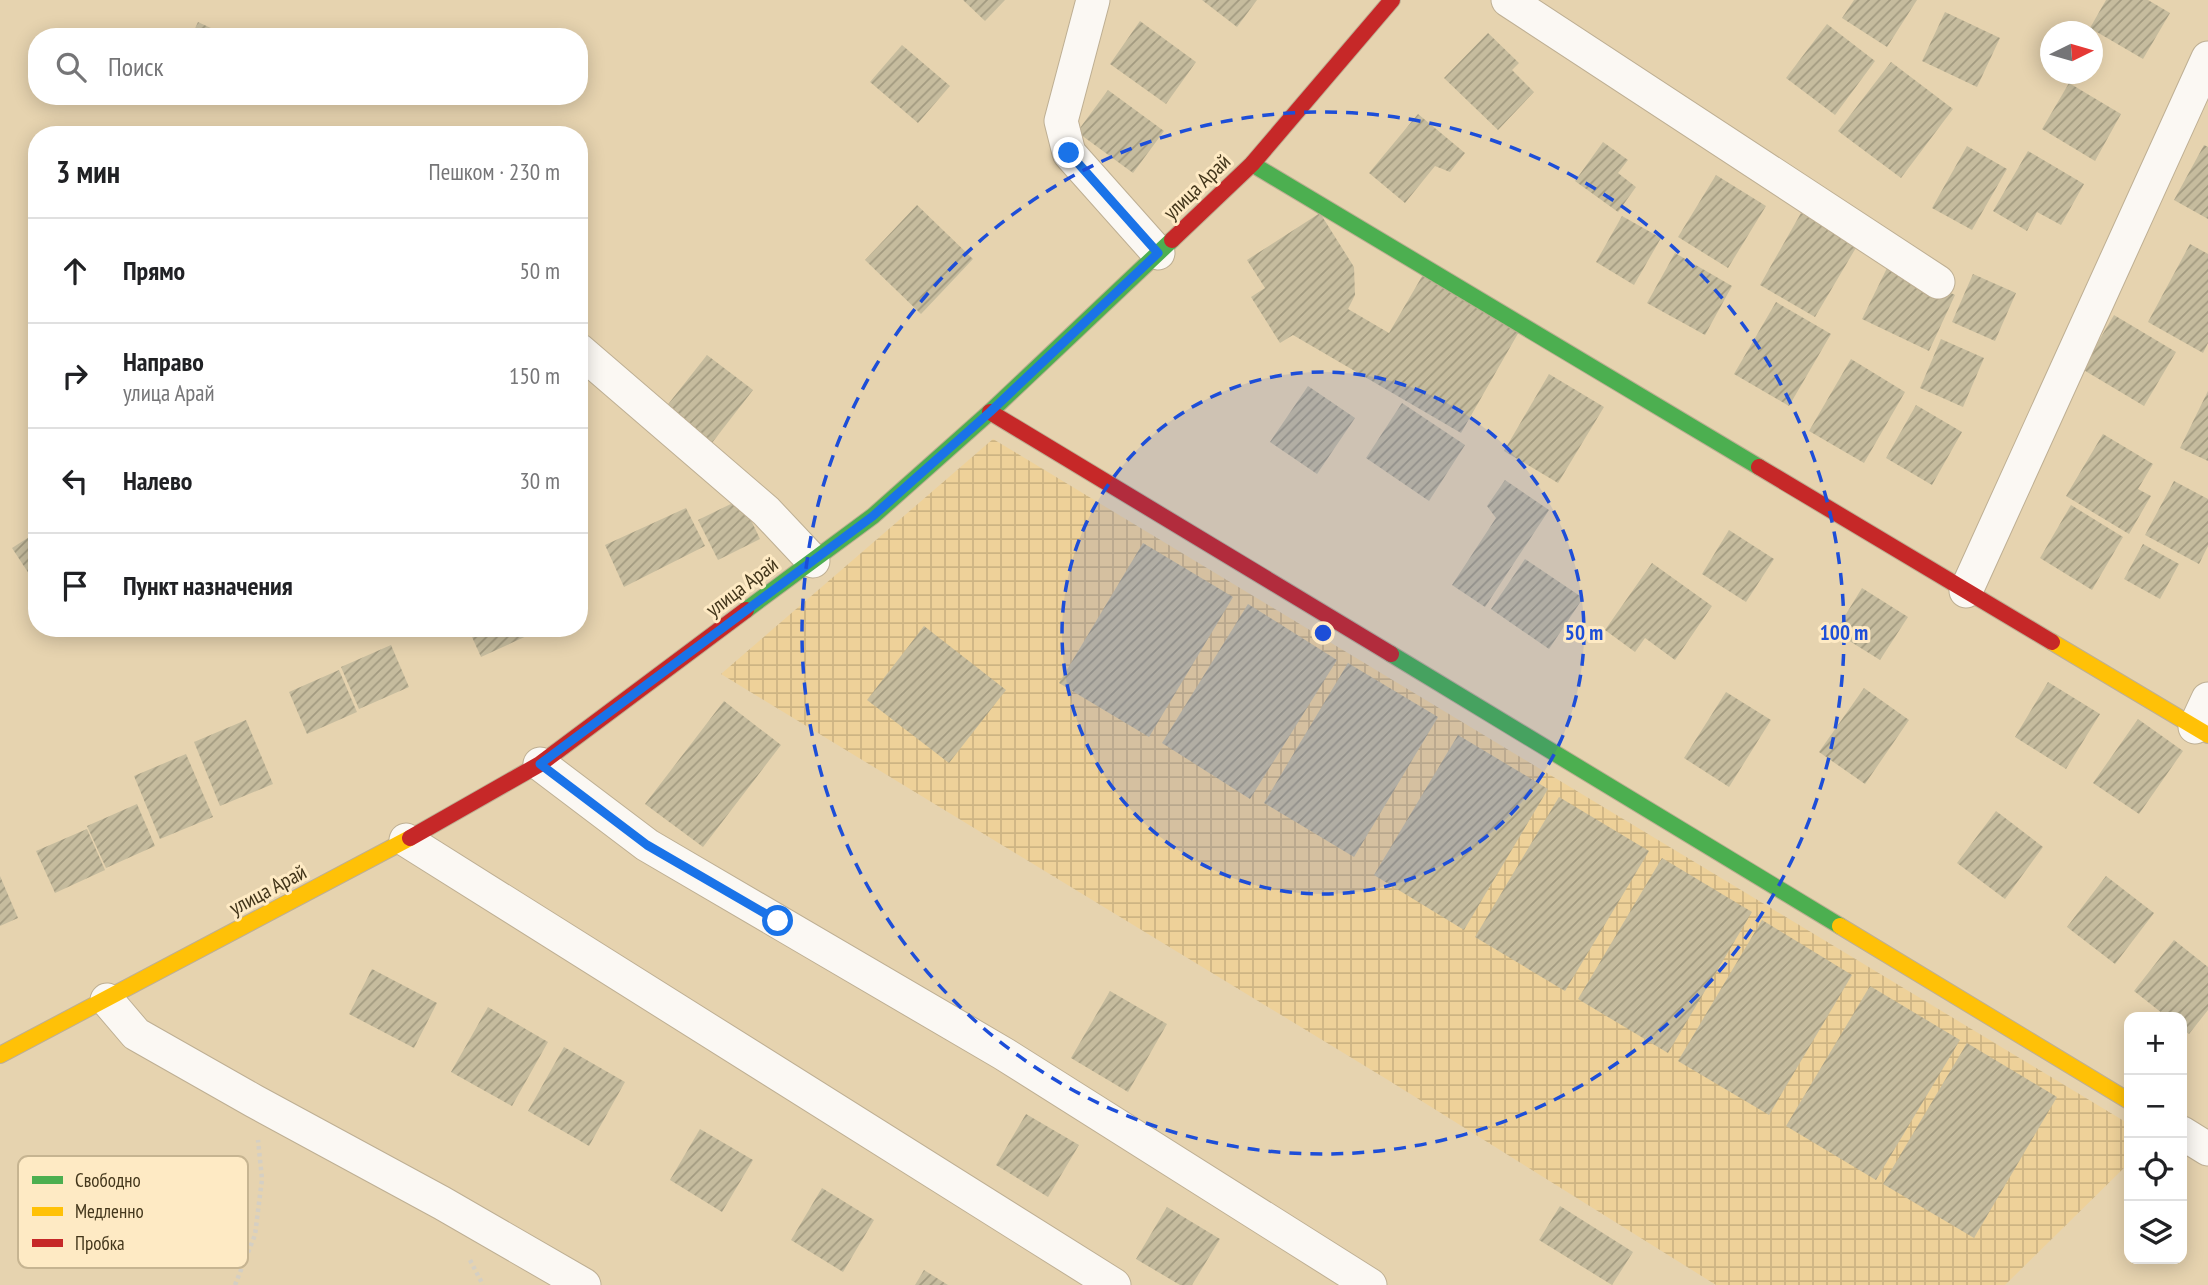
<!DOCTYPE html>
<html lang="ru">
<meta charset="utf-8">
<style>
:root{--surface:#fff;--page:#f2f2f2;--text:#202124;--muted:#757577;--line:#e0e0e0}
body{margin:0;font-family:"PT Sans Narrow",sans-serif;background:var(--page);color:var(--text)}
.controls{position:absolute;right:21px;bottom:21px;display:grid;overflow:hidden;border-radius:14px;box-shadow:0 4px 18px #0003}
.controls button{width:63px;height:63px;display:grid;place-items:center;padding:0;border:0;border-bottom:2px solid var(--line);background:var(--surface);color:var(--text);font:35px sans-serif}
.compass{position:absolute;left:2040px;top:21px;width:63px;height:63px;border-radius:50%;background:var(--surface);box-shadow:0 4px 18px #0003;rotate:85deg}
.stop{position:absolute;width:21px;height:21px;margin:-16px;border:5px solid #1a73e8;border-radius:50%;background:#fff}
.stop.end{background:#1a73e8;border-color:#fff;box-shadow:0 2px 7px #0008}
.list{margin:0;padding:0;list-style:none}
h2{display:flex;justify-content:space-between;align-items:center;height:91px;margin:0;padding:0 28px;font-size:30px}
h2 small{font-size:23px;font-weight:400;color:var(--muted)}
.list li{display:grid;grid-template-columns:46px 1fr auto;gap:21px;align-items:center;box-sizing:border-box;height:105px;padding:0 28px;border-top:2px solid var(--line)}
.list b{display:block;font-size:26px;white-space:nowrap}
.list p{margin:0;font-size:23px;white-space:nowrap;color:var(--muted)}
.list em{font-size:23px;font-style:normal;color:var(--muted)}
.icon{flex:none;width:38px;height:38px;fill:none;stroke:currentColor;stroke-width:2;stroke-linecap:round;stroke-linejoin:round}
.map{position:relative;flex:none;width:2208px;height:1285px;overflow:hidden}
.search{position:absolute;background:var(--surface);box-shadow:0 4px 18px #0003;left:28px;top:28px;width:560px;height:77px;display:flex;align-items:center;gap:18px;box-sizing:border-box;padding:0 24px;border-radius:28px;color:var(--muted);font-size:26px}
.panel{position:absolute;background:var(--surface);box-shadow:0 4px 18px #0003;left:28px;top:126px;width:560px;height:511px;border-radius:28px}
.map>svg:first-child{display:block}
.industrial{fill:url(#industrial-grid)}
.building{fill:url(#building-hatch)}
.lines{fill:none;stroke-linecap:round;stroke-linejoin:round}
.street-casing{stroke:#beaf93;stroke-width:35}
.fast-casing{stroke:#beaf93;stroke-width:18}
.slow-casing{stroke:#beaf93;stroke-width:18}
.jam-casing{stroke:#beaf93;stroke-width:18}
.path{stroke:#d5cfc3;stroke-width:4.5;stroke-dasharray:3.5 3.5;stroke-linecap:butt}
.street{stroke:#fbf8f3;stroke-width:33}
.fast{stroke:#4caf50;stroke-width:16}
.slow{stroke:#ffc107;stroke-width:16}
.jam{stroke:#c62828;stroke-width:16}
.route{stroke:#1a73e8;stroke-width:9}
.ring{fill:none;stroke:#1d4ed8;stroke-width:3.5;stroke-dasharray:12 9}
.labels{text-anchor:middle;stroke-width:6;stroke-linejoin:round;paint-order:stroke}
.street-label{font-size:21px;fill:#43361b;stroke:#feeac4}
.key{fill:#feeac4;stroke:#c6b491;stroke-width:2}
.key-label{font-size:19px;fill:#43361b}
.centre{fill:#1d4ed8;stroke:#feeac4;stroke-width:3.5}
.ring-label{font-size:21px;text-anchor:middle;font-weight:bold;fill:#1d4ed8;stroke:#feeac4;stroke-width:6;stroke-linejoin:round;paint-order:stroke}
</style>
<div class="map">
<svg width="2208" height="1285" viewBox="0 0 2208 1285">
<defs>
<pattern id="industrial-grid" width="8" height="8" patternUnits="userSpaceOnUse" patternTransform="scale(1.75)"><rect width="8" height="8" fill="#eed199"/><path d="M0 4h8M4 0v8" fill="none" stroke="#cdb483"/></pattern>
<pattern id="building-hatch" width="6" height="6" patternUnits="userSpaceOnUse" patternTransform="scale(1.75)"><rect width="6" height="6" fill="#c6bc9e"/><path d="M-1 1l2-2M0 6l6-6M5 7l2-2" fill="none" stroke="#a29a80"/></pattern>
</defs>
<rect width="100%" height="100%" fill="#e6d3af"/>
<!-- industrial -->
<polygon class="industrial" points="993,439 2129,1124 2129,1163 2005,1285 1716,1285 1388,1080 721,674"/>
<!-- building -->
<g class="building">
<polygon points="963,0 1005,0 985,21"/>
<polygon points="1202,0 1257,0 1237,27"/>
<polygon points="1854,0 1917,0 1887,47 1842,18"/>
<polygon points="2106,0 2148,0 2170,13 2143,59 2090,28"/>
<polygon points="1945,12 2000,38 1977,87 1922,61"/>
<polygon points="1140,21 1196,62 1166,104 1110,64"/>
<polygon points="198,22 230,37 191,37"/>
<polygon points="1827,24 1875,61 1835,115 1786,78"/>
<polygon points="1488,33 1519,63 1512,70 1534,92 1498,130 1444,78"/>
<polygon points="902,45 950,86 918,123 870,82"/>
<polygon points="1891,62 1953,109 1901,178 1838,131"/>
<polygon points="2069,83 2121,114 2095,161 2042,129"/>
<polygon points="1108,90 1164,131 1133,173 1077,132"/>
<polygon points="1418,114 1465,153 1450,172 1435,166 1405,203 1369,173"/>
<polygon points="1603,142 1628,160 1618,173 1636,187 1618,212 1575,181"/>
<polygon points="2204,145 2208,147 2208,219 2174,200"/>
<polygon points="1967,146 2007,169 1972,230 1932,208"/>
<polygon points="2028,151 2084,184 2061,225 2037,212 2027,231 1993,211"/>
<polygon points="1716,175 1766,206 1728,268 1678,237"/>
<polygon points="917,205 973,259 921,314 865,260"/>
<polygon points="1320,213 1354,267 1355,295 1348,309 1389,333 1428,266 1524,323 1461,433 1293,335 1280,343 1251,297 1265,288 1247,260"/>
<polygon points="1801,213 1857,246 1815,317 1760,285"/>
<polygon points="1622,216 1661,238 1634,285 1596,262"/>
<polygon points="2190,244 2208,254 2208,343 2203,353 2148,322"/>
<polygon points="1675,253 1732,286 1705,335 1647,303"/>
<polygon points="1889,264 1955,295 1929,351 1862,319"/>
<polygon points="1973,274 2016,293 1995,341 1952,322"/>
<polygon points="1776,302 1831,334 1789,406 1734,374"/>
<polygon points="2114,315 2176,352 2144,406 2082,369"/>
<polygon points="1941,339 1984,358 1963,407 1920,388"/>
<polygon points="707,355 753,390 708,448 662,412"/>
<polygon points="1851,359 1905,392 1864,463 1809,431"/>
<polygon points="1549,374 1604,407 1558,483 1504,451"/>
<polygon points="1308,386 1355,418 1317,474 1270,442"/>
<polygon points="2208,391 2208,461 2180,448"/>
<polygon points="1402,403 1465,445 1429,501 1366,458"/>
<polygon points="1916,405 1962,432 1932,485 1886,458"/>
<polygon points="2103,434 2153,464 2138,489 2151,496 2129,534 2066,496"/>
<polygon points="1505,480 1549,510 1485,607 1452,585 1496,518 1487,506"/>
<polygon points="2174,481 2208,499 2208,546 2199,564 2145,535"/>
<polygon points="741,499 760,539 718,560 698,520"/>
<polygon points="2071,505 2123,537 2092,590 2040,558"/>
<polygon points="686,508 705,546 624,587 605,545"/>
<polygon points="1729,530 1774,559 1746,602 1702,574"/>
<polygon points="37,532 37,586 12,548"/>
<polygon points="1143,543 1233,597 1149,737 1059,683"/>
<polygon points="2143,544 2179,564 2160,599 2124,579"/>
<polygon points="1525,559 1583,598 1549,649 1491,609"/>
<polygon points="1652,563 1712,606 1675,660 1645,638 1635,652 1605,630"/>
<polygon points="1862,588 1908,617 1880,660 1835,632"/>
<polygon points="1248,604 1337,660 1250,799 1162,743"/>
<polygon points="924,626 1006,690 949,763 867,700"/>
<polygon points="468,628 528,628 531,634 481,657"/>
<polygon points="391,645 409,687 359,709 341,667"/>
<polygon points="1348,663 1438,717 1354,857 1264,803"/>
<polygon points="339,670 357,712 307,734 289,692"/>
<polygon points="2048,682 2100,714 2066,769 2015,737"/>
<polygon points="1864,688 1909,720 1865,784 1819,752"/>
<polygon points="1726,692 1771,720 1729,787 1684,758"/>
<polygon points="724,701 781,745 703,847 645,804"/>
<polygon points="2138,719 2183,751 2139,814 2093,783"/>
<polygon points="246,720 273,784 220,806 194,742"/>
<polygon points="1458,735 1548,789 1464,930 1374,875"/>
<polygon points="186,754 213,817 160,839 134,776"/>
<polygon points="1559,797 1649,851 1565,991 1475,937"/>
<polygon points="137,804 155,846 106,868 87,826"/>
<polygon points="1996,811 2043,847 2005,899 1957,863"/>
<polygon points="87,829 105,870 55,893 36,851"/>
<polygon points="1662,858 1752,912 1668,1053 1578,999"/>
<polygon points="0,876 18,918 0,926"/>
<polygon points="2106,876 2154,913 2115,964 2067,927"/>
<polygon points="1762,920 1852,975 1769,1115 1678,1061"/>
<polygon points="2174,940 2208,967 2208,1010 2189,1034 2182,1029 2182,1017 2167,1017 2134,991"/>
<polygon points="372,969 437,1003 414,1048 349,1014"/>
<polygon points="1870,986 1960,1040 1876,1180 1786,1126"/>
<polygon points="1110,991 1167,1024 1128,1092 1071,1058"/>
<polygon points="488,1007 548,1042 512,1106 451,1072"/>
<polygon points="1967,1043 2057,1097 1974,1238 1883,1184"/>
<polygon points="564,1047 625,1082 589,1146 528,1111"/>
<polygon points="1026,1114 1079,1145 1048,1197 996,1165"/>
<polygon points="700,1129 753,1160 722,1212 670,1180"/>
<polygon points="822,1188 874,1220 843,1272 791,1240"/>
<polygon points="1560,1206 1633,1252 1612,1285 1539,1240"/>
<polygon points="1167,1207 1220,1239 1192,1285 1180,1285 1136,1259"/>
<polygon points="924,1270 948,1285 915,1285"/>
</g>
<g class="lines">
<defs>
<g id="street">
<polyline points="1093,0 1061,121 1069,153 1158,253"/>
<polyline points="1508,0 1938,282"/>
<polyline points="579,350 766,511 813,561"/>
<polyline points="1966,591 2208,58"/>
<polyline points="2195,727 2208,699"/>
<polyline points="540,764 647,845 1004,1054 1370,1285"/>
<polyline points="406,840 1114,1285"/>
<polyline points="107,1000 136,1034 254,1101 442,1203 584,1285"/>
<polyline points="2182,1133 2208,1149"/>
</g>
<g id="fast">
<polyline points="1252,164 1759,467"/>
<polyline points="746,610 873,516 990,412 1172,240"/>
<polyline points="1391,654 1840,926"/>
</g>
<g id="slow">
<polyline points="2052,642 2208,735"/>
<polyline points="1840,926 2129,1101"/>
<polyline points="0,1055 410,838"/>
</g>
<g id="jam">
<polyline points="1172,240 1252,164 1392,0"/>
<polyline points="990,412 1391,654"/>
<polyline points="1759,467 2052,642"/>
<polyline points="410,838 540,764 746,610"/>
</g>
</defs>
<!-- street casing -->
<use href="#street" class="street-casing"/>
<!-- fast casing -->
<use href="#fast" class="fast-casing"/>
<!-- slow casing -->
<use href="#slow" class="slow-casing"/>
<!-- jam casing -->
<use href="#jam" class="jam-casing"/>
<!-- path -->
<g class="path">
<polyline points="470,1260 483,1285"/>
<polyline points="235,1285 255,1235 262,1179 258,1140"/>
</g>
<!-- street -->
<use href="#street" class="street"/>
<!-- fast -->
<use href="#fast" class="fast"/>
<!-- slow -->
<use href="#slow" class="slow"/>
<!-- jam -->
<use href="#jam" class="jam"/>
</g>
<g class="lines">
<!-- route -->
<polyline class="route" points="778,921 647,845 540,764 873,516 990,412 1158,253 1069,153"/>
</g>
<!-- distance rings -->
<circle cx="1323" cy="633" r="261" fill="#1d4ed8" fill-opacity=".12"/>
<g class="ring">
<circle cx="1323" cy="633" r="261"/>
<circle cx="1323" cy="633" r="521"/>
</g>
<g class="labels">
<!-- street labels -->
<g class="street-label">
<text transform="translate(1197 187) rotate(-44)" y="7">улица Арай</text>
<text transform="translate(742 587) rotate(-37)" y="7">улица Арай</text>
<text transform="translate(268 890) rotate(-28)" y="7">улица Арай</text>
</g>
</g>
<!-- legend -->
<rect x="18" y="1156" width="230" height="112" rx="10" class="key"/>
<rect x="32" y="1176" width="31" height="8" fill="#4caf50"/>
<rect x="32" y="1207" width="31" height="9" fill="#ffc107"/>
<rect x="32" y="1239" width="31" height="8" fill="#c62828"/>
<g class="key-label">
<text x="75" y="1187">Свободно</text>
<text x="75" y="1218">Медленно</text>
<text x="75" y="1250">Пробка</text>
</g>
<circle cx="1323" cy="633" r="10" class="centre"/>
<g class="ring-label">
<text x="1584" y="640">50 m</text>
<text x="1844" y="640">100 m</text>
</g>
</svg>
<div class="controls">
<button>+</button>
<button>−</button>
<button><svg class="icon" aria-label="locate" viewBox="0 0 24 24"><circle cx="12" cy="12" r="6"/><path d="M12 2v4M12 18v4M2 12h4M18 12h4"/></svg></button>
<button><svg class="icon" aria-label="layers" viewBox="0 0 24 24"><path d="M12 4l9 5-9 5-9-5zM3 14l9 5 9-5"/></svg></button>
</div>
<svg class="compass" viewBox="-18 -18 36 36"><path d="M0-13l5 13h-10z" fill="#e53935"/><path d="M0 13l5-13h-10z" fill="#757577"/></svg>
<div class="stop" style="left:778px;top:921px"></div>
<div class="stop end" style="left:1069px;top:153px"></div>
<div class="search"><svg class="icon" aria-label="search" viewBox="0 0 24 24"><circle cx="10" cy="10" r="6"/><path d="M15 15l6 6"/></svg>Поиск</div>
<section class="panel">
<h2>3 мин<small>Пешком · 230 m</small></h2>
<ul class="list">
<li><svg class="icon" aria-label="ahead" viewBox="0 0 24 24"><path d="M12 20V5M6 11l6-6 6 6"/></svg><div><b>Прямо</b></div><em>50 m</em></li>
<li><svg class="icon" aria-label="right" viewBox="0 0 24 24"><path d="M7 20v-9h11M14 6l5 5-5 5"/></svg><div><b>Направо</b><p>улица Арай</p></div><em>150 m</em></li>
<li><svg class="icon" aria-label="left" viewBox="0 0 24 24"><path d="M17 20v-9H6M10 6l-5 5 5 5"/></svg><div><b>Налево</b></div><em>30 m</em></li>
<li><svg class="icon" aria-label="arrive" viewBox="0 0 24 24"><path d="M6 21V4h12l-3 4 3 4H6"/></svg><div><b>Пункт назначения</b></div></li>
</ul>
</section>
</div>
